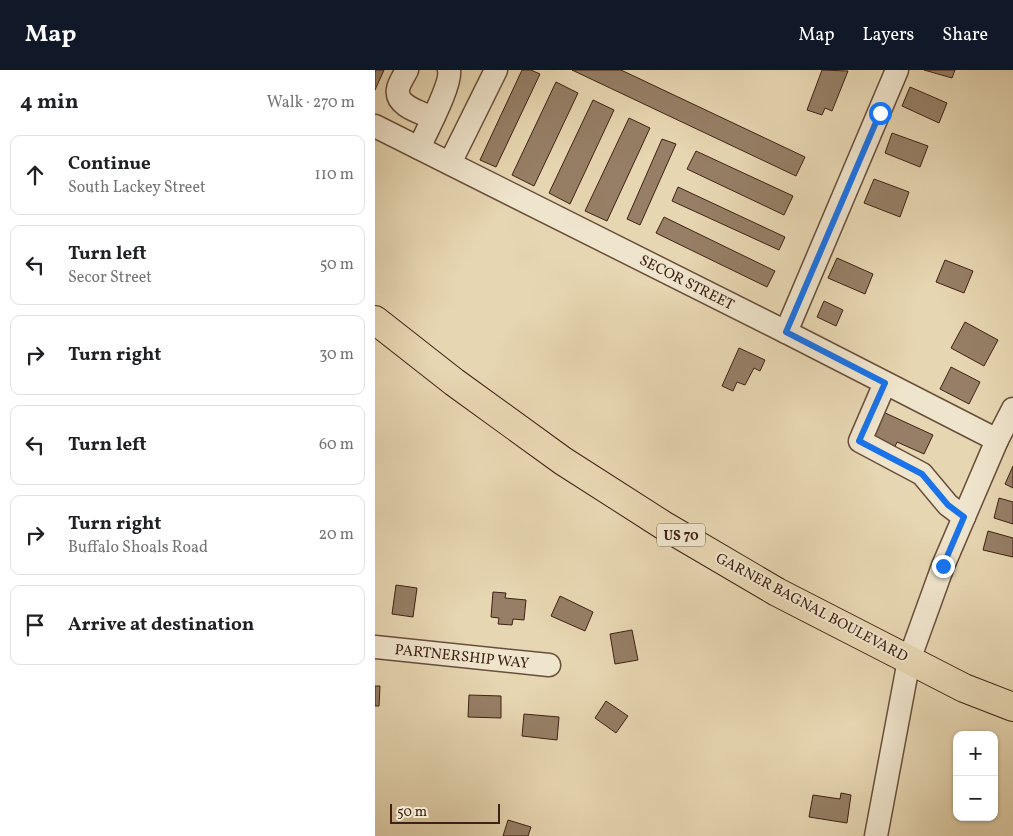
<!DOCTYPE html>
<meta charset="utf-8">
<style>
:root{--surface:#fff;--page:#f6f6f6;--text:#202124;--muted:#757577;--line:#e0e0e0;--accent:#111827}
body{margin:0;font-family:Vollkorn,serif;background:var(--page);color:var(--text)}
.controls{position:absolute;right:15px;bottom:15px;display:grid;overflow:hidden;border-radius:10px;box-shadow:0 1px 4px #0004}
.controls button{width:45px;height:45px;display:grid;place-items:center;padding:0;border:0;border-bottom:1px solid var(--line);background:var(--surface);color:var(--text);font:25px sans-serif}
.scale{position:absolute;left:15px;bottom:12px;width:110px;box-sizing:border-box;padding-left:5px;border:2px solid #3f2115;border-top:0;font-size:14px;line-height:18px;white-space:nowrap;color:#3f2115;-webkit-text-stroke:4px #efe4cc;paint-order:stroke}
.stop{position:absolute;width:15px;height:15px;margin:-11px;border:4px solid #1a73e8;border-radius:50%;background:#fff}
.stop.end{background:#1a73e8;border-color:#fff;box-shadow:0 1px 5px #0008}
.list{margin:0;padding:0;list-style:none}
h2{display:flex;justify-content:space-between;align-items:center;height:65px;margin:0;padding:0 20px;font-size:21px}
h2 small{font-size:16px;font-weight:400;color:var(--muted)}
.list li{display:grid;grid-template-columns:32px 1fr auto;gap:15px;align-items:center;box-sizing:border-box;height:80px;margin:0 10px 10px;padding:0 10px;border:1px solid var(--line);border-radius:10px}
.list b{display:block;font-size:19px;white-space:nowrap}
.list p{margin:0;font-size:16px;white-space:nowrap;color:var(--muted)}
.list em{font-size:16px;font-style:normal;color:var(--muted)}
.icon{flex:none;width:28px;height:28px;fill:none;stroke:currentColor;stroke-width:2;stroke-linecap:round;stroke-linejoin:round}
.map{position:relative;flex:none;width:638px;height:766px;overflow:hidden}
header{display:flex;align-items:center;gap:30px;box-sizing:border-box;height:70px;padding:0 25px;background:var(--accent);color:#fff}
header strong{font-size:24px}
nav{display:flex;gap:28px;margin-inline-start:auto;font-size:18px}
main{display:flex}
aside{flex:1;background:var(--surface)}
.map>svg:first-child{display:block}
.building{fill:#967f66;stroke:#3f2115}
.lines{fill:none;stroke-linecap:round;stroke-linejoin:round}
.minor-casing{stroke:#694e3c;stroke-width:25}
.highway-casing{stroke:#3f2115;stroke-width:30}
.minor{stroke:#efe4cc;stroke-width:22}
.highway{stroke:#e6d6b1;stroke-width:28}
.route{stroke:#1a73e8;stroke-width:6}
.labels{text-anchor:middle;stroke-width:4;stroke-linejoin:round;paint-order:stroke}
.shield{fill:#efe4cc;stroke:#745c4c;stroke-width:1}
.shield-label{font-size:14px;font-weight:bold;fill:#3f2115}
.street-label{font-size:15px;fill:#3f2115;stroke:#efe4cc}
</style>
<header>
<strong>Map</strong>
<nav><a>Map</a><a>Layers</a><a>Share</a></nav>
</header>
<main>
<aside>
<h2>4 min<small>Walk · 270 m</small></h2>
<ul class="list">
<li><svg class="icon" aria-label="ahead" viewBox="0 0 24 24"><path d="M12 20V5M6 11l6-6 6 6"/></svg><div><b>Continue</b><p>South Lackey Street</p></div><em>110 m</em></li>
<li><svg class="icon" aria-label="left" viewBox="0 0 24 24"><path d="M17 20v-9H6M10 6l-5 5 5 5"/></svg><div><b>Turn left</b><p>Secor Street</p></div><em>50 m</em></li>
<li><svg class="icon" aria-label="right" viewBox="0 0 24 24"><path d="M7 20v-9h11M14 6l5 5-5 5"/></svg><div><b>Turn right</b></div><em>30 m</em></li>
<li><svg class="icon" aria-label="left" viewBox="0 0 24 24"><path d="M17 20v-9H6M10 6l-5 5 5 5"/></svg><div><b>Turn left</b></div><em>60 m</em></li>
<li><svg class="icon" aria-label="right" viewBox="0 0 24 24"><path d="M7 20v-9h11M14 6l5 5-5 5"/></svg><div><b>Turn right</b><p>Buffalo Shoals Road</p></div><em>20 m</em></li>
<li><svg class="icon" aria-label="arrive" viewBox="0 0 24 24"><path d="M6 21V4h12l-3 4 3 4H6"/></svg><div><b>Arrive at destination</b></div></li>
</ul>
</aside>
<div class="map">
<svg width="638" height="766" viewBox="0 0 638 766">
<rect width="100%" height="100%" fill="#e6d6b1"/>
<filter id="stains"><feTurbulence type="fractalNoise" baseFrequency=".004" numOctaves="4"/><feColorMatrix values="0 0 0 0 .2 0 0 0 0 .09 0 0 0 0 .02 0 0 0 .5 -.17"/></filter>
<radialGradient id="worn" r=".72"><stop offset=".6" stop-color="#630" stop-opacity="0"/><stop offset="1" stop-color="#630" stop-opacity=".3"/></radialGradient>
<!-- building -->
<g class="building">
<polygon points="0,0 9,0 0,20"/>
<polygon points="147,0 156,0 165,4 121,97 105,90"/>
<polygon points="197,0 246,0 430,87 421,106"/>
<polygon points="447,0 473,1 457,41 450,38 447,45 432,40"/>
<polygon points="549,0 580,0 577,8"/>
<polygon points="181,12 203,23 159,116 137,105"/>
<polygon points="535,17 572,33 564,53 527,36"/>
<polygon points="218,30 239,40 195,134 174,123"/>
<polygon points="254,48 275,58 232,151 210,141"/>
<polygon points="517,63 553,76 545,97 510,83"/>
<polygon points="287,69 301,74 265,155 252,149"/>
<polygon points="321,81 418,126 409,145 312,99"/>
<polygon points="499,109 534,122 525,147 489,133"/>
<polygon points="303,117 410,167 404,180 297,131"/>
<polygon points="289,147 400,201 392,217 281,163"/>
<polygon points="462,188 498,204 490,224 453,208"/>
<polygon points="570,190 598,201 589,223 561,212"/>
<polygon points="449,231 468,240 461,256 442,247"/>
<polygon points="590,252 623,270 609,296 576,278"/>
<polygon points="364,278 390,290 385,301 379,298 370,315 362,312 358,321 347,316"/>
<polygon points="576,297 605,312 594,334 565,319"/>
<polygon points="506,341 558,365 549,384 522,372 519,379 494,367"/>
<polygon points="638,396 638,418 630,414"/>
<polygon points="624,428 638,432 638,454 619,448"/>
<polygon points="613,461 638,468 638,487 608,480"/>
<polygon points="21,515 42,518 38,547 17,544"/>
<polygon points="118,522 131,523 130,528 151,530 149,550 138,549 137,555 123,554 124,548 116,547"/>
<polygon points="185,526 218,542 210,561 176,546"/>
<polygon points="257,560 263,590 240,594 235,564"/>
<polygon points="0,616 5,616 4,636 0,636"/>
<polygon points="94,625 126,626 126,648 93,647"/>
<polygon points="231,631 253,646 241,663 220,648"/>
<polygon points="149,644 184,647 182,670 147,666"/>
<polygon points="466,723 476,725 472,753 434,747 438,725 465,729"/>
<polygon points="133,750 156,757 153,766 128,766"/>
</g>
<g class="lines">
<defs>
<g id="minor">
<path d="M32 0C29 6 24 13 23 19 20 36 45 42 58 48"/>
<polyline points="0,56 411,262 622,370"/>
<path d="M44 78C51 62 77 14 74 0"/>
<polyline points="75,93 121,0"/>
<polyline points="411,262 522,0"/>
<polyline points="510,313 485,371 547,404 573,435 589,447"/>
<polyline points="0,577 174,595"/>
<polyline points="501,766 534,590 568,496 622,370 638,339"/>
</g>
<polyline id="highway" points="0,250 79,312 188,391 288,455 402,522 589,618 638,637"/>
</defs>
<!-- minor casing -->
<use href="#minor" class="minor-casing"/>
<!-- highway casing -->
<use href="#highway" class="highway-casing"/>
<!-- minor -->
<use href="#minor" class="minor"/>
<!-- highway -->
<use href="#highway" class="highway"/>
</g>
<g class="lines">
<!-- route -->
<polyline class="route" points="505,43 411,262 510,313 484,371 547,404 573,435 589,447 568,496"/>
</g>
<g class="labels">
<!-- shield labels -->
<rect class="shield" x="282" y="453.5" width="48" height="23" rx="4"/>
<g class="shield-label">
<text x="306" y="470">US 70</text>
</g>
<!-- street labels -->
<g class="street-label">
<text transform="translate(312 212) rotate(27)" y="5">SECOR STREET</text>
<text transform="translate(437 537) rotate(28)" y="5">GARNER BAGNAL BOULEVARD</text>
<text transform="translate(87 586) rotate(6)" y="5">PARTNERSHIP WAY</text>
</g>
</g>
<rect width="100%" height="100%" filter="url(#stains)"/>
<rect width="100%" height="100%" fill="url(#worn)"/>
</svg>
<div class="controls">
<button>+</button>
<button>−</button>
</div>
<div class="scale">50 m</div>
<div class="stop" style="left:505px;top:43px"></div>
<div class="stop end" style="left:568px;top:496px"></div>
</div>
</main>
